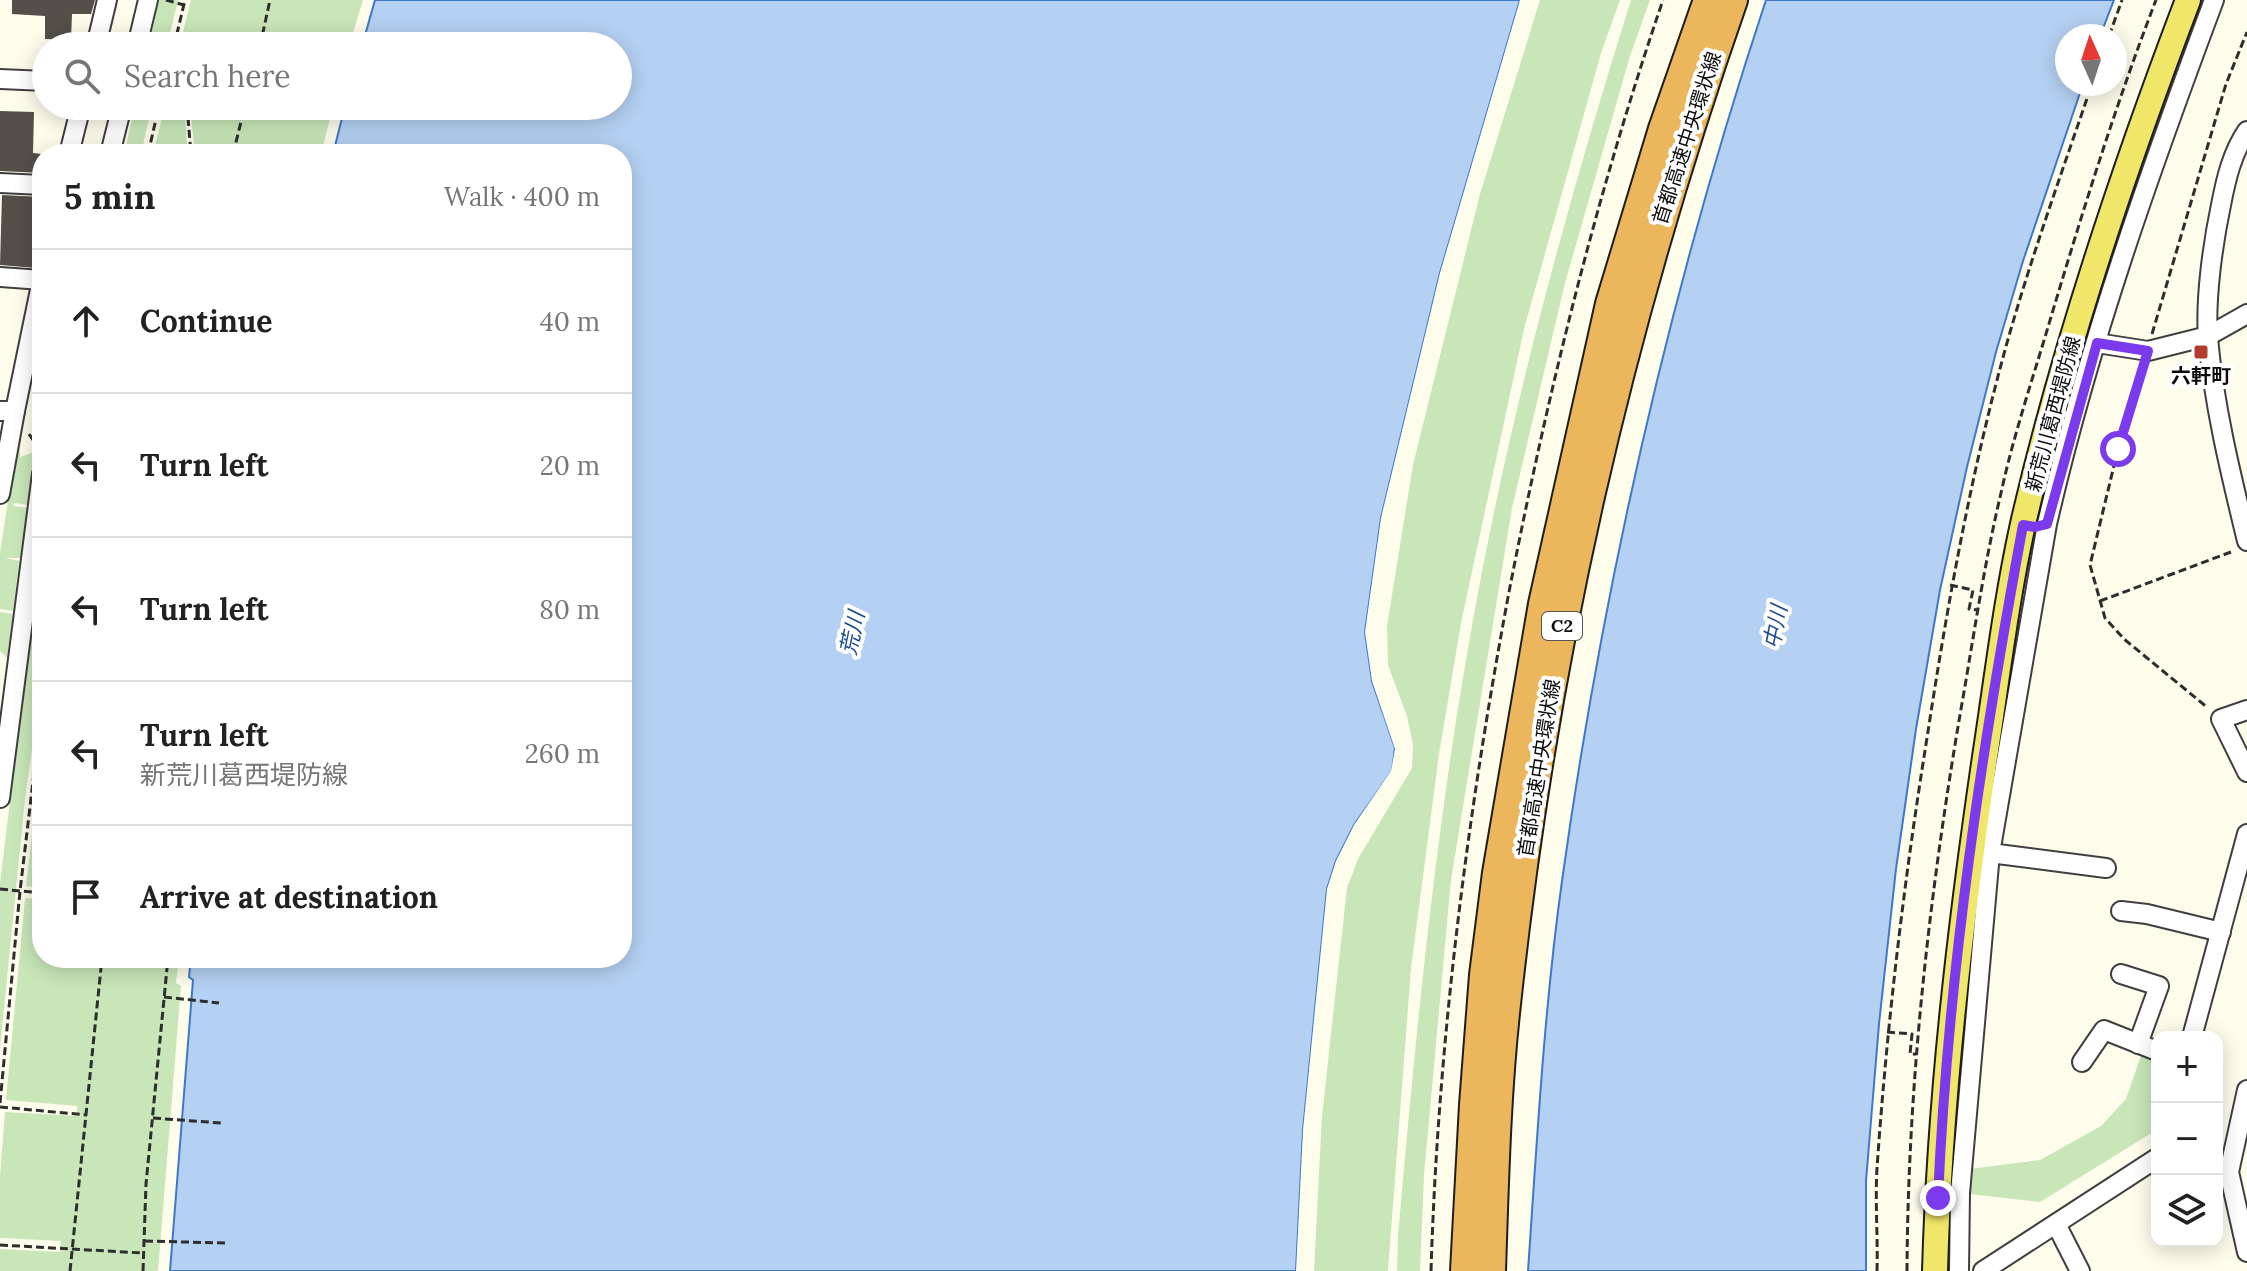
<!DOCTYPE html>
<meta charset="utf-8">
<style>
:root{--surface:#fff;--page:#f6f6f6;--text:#222;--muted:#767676;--line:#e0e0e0}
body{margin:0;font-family:Lora,"Noto Sans JP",serif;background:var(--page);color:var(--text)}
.controls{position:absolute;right:24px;bottom:24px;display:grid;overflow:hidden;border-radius:16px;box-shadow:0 4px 20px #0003}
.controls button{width:72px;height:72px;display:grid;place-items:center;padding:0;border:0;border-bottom:2px solid var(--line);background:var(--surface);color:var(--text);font:40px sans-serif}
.compass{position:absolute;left:2055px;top:24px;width:72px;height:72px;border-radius:50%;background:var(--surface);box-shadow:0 4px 20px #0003;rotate:357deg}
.stop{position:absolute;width:24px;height:24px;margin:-18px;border:6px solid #7c3aed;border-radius:50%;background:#fff}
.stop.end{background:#7c3aed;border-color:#fff;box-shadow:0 2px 8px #0008}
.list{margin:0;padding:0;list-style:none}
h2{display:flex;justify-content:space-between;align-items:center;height:104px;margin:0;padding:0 32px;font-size:34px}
h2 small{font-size:26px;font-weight:400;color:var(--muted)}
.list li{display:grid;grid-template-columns:52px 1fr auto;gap:24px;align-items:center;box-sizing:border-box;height:144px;padding:0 32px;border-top:2px solid var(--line)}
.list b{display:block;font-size:30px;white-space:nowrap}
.list p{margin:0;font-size:26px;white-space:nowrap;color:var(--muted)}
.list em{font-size:26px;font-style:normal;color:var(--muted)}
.icon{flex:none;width:44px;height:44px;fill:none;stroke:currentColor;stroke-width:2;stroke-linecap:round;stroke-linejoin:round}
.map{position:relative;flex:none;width:2247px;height:1271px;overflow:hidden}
.search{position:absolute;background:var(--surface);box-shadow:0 4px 20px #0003;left:32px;top:32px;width:600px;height:88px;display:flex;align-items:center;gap:20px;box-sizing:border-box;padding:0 28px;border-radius:44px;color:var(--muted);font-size:30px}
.panel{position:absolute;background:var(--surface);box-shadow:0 4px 20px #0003;left:32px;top:144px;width:600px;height:824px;border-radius:32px}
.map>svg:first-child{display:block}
.green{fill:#c8e6b8}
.water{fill:#b4d0f2;stroke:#3f79c5;stroke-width:2}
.pier{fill:#fefdec}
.building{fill:#544f49}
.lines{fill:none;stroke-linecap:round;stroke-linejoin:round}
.minor-casing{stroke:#3f3f3f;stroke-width:22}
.major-casing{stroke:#1d1d1d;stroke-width:28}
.highway-casing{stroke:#1d1d1d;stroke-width:32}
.path{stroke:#2e2e2e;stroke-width:3;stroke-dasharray:8 4;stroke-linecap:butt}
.minor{stroke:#fff;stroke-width:18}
.major{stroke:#f0e669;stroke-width:24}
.highway{stroke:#ecb65c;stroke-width:28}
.route{stroke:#7c3aed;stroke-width:10}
.poi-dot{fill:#b33d2c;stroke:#fff;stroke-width:3}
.labels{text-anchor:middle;stroke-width:8;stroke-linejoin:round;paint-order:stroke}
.shield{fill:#fff;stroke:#555;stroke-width:2}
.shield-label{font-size:18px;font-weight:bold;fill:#0c0c0c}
.street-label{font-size:20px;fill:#0c0c0c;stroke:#fff}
.poi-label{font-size:20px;font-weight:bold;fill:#0c0c0c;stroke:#fff}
.water-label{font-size:22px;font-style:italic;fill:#1d4d96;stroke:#fff}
</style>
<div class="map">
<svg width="2247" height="1271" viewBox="0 0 2247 1271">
<rect width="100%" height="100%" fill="#fefdec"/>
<!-- green -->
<g class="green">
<polygon points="159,0 178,0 167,46 149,46"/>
<polygon points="191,0 363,0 349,46 184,46 183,32"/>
<polygon points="1540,0 1620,0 1601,53 1524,329 1461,623 1439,754 1411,968 1388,1271 1314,1271 1322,1116 1347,888 1358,859 1412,768 1413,745 1407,716 1388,665 1387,626 1413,465 1480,194"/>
<path d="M1631 0H1650L1630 56 1565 283 1512 508 1451 880 1424 1175 1420 1271H1397L1398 1236C1416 1030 1436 824 1473 620 1511 409 1567 204 1631 0Z"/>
<polygon points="135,106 152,106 141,154 124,154"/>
<polygon points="165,106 184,106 188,154 153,154"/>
<polygon points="190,106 333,106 321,154 195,154"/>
<polygon points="19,429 20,457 34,452 28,505 14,503 13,506 28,508 21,558 5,558 19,561 13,611 0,609 0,553"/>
<polygon points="42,539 42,677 25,799 0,1049 0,883"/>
<polygon points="0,612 13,614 7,658 0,651"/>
<polygon points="42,753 42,888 26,886"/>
<polygon points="25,898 42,899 42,958 179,958 176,983 181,986 158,1271 0,1271 0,1249 60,1252 61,1241 0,1238 0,1177 5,1112 77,1116 77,1106 6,1100"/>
<polygon points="2144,1047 2157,1051 2157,1145 2150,1134 2040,1202 1960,1193 1962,1170 2040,1160 2101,1126 2126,1099"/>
</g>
<!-- water -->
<g class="water">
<polygon points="375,0 1520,0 1440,273 1381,518 1365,632 1372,681 1395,748 1392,771 1354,825 1336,861 1327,889 1303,1130 1296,1271 170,1271 193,980 189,977 191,958 622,958 622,154 333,154 345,106 618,106 618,46 362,46"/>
<path d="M1766 0H2114L2100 36H2067V84H2083L2023 261 1996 352 1967 467 1940 590 1916 729 1896 869 1879 1024 1866 1181V1271H1528C1537 1141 1544 1010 1562 881 1604 579 1670 290 1766 0Z"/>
</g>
<!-- pier -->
<polygon class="pier" points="1520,0 1524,0 1444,274 1385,518 1369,632 1375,680 1399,749 1395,772 1358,827 1340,862 1331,890 1307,1131 1300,1271 1296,1271 1303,1130 1327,889 1336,861 1354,825 1391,771 1395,749 1372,681 1365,632 1381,518 1440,273"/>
<!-- building -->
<g class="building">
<polygon points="12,0 95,0 91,14 72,14 71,40 45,39 45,16 12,14"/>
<polygon points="0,111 34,112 33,153 42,154 42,173 0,171"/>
<polygon points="2,195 42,197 41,244 36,268 0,265"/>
</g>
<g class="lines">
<defs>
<g id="minor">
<polyline points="96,46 107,0"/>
<polyline points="137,46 148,0"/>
<polyline points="0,79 46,81"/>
<path d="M2247 131C2232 153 2226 179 2221 205 2213 243 2205 299 2208 338 2214 406 2231 475 2247 541"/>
<polyline points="69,154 81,106"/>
<polyline points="110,154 122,106"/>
<polyline points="0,183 42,185"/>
<polyline points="0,277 42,280"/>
<polyline points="2097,343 2148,351 2208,336 2247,314"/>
<polyline points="0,411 15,411 42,280"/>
<polyline points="0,494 15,411"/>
<polyline points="2247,710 2221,719 2247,772"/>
<polyline points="0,798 42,474"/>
<polyline points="1990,853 2106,868"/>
<polyline points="2121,911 2147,914 2221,932"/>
<polyline points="2121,974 2159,986 2138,1044"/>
<polyline points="2192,1037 2247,834"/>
<polyline points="2082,1062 2104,1030 2157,1051"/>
<polyline points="2247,1090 2229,1172 2247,1252"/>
<polyline points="2056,1224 2080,1271"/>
<path d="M1959 1271 1960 1193 1990 853 2047 524C2088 345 2150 171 2214 0"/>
<polyline points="1983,1271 2157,1158"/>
</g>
<path id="major" d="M1935 1271C1940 1098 1960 928 1985 757 1997 679 2006 601 2023 524 2064 346 2123 171 2188 0"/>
<g id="highway">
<polyline points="1465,1271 1474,1105 1484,975 1497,873 1543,604 1610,304 1663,129 1708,0"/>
<path d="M1491 1271C1494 1182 1496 1092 1506 1004 1543 657 1618 329 1733 0"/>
</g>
</defs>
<!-- minor casing -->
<use href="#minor" class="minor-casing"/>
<!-- major casing -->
<use href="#major" class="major-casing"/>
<!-- highway casing -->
<use href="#highway" class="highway-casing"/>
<!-- path -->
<g class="path">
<polyline points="166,0 184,5"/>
<polyline points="179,33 181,46"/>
<polyline points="2109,36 2122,0"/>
<polyline points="174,46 185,0"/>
<polyline points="260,46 270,0"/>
<polyline points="187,106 191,154"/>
<polyline points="148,154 159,106"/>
<polyline points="233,154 245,106"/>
<polyline points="2152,334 2226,84 2247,32"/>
<polyline points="2142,368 2118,449 2090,565 2105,618 2124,639 2208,708"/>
<polyline points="29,434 36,444"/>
<polyline points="1950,585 1973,590 1969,609 1978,610"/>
<polyline points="2100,601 2231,552"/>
<polyline points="0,889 42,893"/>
<polyline points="164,997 219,1003"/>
<polyline points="1887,1032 1912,1034 1910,1054 1916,1054"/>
<polyline points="0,1103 20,891 42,706"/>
<polyline points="0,1107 87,1115"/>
<polyline points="153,1118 221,1123"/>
<polyline points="145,1241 226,1243"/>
<polyline points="0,1245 143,1253"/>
<polyline points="70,1271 102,958"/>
<polyline points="143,1271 146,1184 168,958"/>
<path d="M1431 1271C1438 1043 1467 816 1509 592 1548 391 1597 193 1663 0"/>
<path d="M1877 1271C1878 1237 1875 1202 1877 1168 1887 1024 1904 881 1927 738 1947 607 1970 478 2005 350 2030 260 2062 172 2092 84"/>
<path d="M1907 1271C1908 1075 1931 879 1965 686 1976 621 1986 556 2001 493 2014 433 2034 375 2051 317 2083 210 2116 104 2156 0"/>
</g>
<!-- minor -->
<use href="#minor" class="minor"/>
<!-- major -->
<use href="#major" class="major"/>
<!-- highway -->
<use href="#highway" class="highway"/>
</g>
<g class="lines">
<!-- route -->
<path class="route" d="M1938 1198C1948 972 1982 747 2023 525L2035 527 2047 524 2097 343 2148 351 2118 449"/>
</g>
<!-- markers -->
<rect class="poi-dot" x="2193" y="344" width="16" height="16" rx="4"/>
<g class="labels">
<!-- shield labels -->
<rect class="shield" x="1542" y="612" width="40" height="28" rx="6"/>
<g class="shield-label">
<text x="1562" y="632">C2</text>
</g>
<!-- street labels -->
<g class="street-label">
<text transform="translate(1687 138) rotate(-72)" y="7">首都高速中央環状線</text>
<text transform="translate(2053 414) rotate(-75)" y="7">新荒川葛西堤防線</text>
<text transform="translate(1539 768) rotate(-81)" y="7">首都高速中央環状線</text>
</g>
<!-- poi labels -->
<g class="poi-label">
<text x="2201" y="383">六軒町</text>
</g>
<!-- water labels -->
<g class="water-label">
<text transform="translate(1775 627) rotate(-79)" y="8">中川</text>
<text transform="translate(852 633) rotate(-78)" y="8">荒川</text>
</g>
</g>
</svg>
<div class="controls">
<button>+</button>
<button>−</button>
<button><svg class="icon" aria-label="layers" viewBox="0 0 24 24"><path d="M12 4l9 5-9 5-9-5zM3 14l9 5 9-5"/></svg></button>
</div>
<svg class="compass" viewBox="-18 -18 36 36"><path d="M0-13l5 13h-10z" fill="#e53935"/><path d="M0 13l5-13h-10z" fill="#767676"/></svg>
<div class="stop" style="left:2118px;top:449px"></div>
<div class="stop end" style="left:1938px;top:1198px"></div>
<div class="search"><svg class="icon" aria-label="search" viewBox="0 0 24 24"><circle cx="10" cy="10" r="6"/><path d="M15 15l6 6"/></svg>Search here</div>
<section class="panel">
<h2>5 min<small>Walk · 400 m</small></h2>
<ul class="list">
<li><svg class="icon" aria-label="ahead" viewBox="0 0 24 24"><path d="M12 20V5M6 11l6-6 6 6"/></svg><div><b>Continue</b></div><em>40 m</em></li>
<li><svg class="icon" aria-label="left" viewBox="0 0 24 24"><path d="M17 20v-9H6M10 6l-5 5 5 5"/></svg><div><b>Turn left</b></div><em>20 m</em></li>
<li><svg class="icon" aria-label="left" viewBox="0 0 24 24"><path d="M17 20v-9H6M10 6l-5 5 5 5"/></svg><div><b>Turn left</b></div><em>80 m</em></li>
<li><svg class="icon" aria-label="left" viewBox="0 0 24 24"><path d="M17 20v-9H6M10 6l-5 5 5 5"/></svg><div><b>Turn left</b><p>新荒川葛西堤防線</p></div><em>260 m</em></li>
<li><svg class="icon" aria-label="arrive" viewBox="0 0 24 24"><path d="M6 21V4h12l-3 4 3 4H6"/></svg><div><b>Arrive at destination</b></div></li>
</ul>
</section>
</div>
